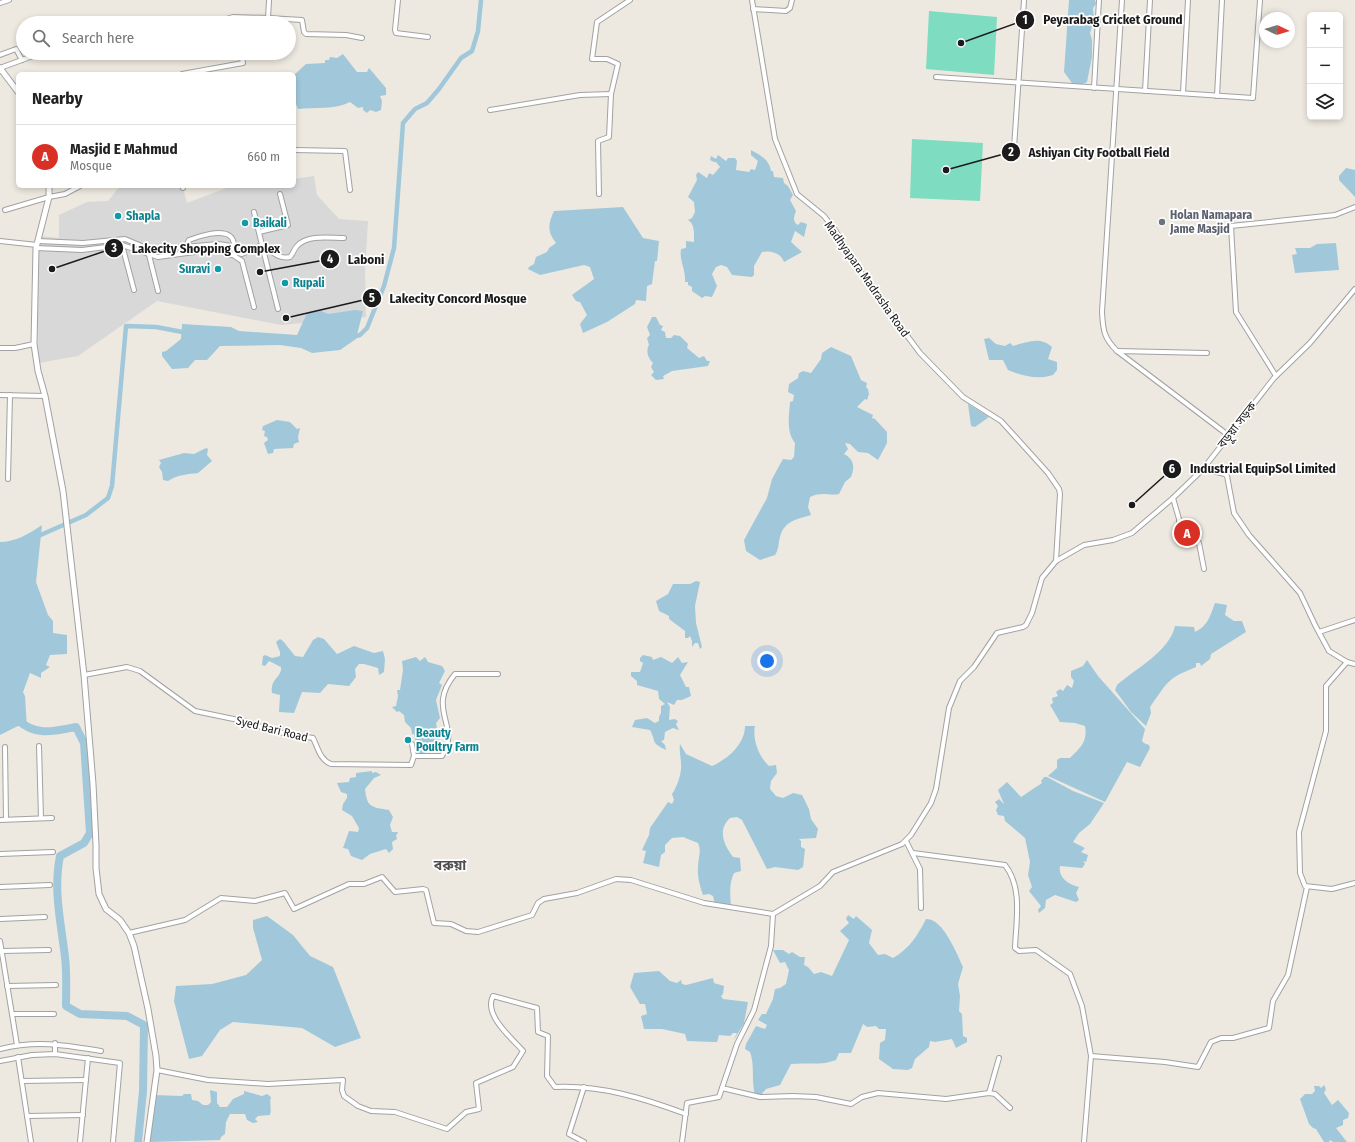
<!DOCTYPE html>
<meta charset="utf-8">
<style>
:root{--surface:#fff;--page:#f6f6f6;--text:#222;--muted:#767676;--line:#e0e0e0;--accent:#d93025}
body{margin:0;font-family:"Fira Sans Condensed","Noto Sans Bengali",sans-serif;background:var(--page);color:var(--text)}
.controls{position:absolute;right:12px;top:12px;display:grid;overflow:hidden;border-radius:6px;box-shadow:0 2px 6px #0003}
.controls button{width:36px;height:36px;display:grid;place-items:center;padding:0;border:0;border-bottom:1px solid var(--line);background:var(--surface);color:var(--text);font:20px sans-serif}
.compass{position:absolute;left:1259px;top:12px;width:36px;height:36px;border-radius:50%;background:var(--surface);box-shadow:0 2px 6px #0003;rotate:94deg}
.you{position:absolute;left:767px;top:661px;width:14px;height:14px;margin:-10px;border:3px solid #fff;border-radius:50%;background:#1a73e8;box-shadow:0 0 0 6px #1a73e833}
.badge{display:grid;place-items:center;width:26px;height:26px;border-radius:50%;background:var(--accent);color:#fff;font-size:13px;font-weight:700}
.pin{position:absolute;translate:-50% -50%;border:2px solid #fff;box-shadow:0 1px 4px #0006}
.list{margin:0;padding:0;list-style:none}
h2{display:flex;justify-content:space-between;align-items:center;height:52px;margin:0;padding:0 16px;font-size:17px}
h2 small{font-size:13px;font-weight:400;color:var(--muted)}
.list li{display:grid;grid-template-columns:26px 1fr auto;gap:12px;align-items:center;box-sizing:border-box;height:64px;padding:0 16px;border-top:1px solid var(--line)}
.list b{display:block;font-size:15px;white-space:nowrap}
.list p{margin:0;font-size:13px;white-space:nowrap;color:var(--muted)}
.list em{font-size:13px;font-style:normal;color:var(--muted)}
.icon{flex:none;width:22px;height:22px;fill:none;stroke:currentColor;stroke-width:2;stroke-linecap:round;stroke-linejoin:round}
.map{position:relative;flex:none;width:1355px;height:1142px;overflow:hidden}
.search{position:absolute;background:var(--surface);box-shadow:0 2px 6px #0003;left:16px;top:16px;width:280px;height:44px;display:flex;align-items:center;gap:10px;box-sizing:border-box;padding:0 14px;border-radius:22px;color:var(--muted);font-size:15px}
.panel{position:absolute;background:var(--surface);box-shadow:0 2px 6px #0003;left:16px;top:72px;width:280px;height:116px;border-radius:6px}
.map>svg:first-child{display:block}
.residential{fill:#d9d8d8}
.pitch{fill:#7edcc0}
.water{fill:#a0c8da}
.lines{fill:none;stroke-linecap:round;stroke-linejoin:round}
.canal{stroke:#a0c8da;stroke-width:4.5}
.river{stroke:#a0c8da;stroke-width:8}
.minor-casing{stroke:#a2a2a2;stroke-width:6}
.tertiary-casing{stroke:#a2a2a2;stroke-width:7}
.minor{stroke:#fff;stroke-width:4}
.tertiary{stroke:#fff;stroke-width:5}
.culture-dot{fill:#0f9aa8;stroke:#fff;stroke-width:1.5}
.worship-dot{fill:#6b7280;stroke:#fff;stroke-width:1.5}
.labels{text-anchor:middle;stroke-width:3.5;stroke-linejoin:round;paint-order:stroke}
.worship-label{font-size:12px;font-weight:bold;fill:#5b616d;stroke:#fff;text-anchor:start}
.culture-label{font-size:12px;font-weight:bold;fill:#0d838f;stroke:#fff;text-anchor:start}
.street-label{font-size:12px;fill:#1b1b1b;stroke:#fff}
.quarter-label{font-size:14px;font-weight:bold;fill:#4e4e4e;stroke:#fff}
.leader{fill:none;stroke:#1b1b1b;stroke-width:1.5}
.callout-dot{fill:#1b1b1b;stroke:#fff;stroke-width:1.5}
.mark-label{font-size:12px;text-anchor:middle;font-weight:bold;fill:#fff}
.callout-label{font-size:13px;text-anchor:middle;font-weight:bold;fill:#1b1b1b;stroke:#fff;stroke-width:3.5;stroke-linejoin:round;paint-order:stroke}
</style>
<div class="map">
<svg width="1355" height="1142" viewBox="0 0 1355 1142">
<rect width="100%" height="100%" fill="#ede9e0"/>
<!-- residential -->
<polygon class="residential" points="314,176 317,195 339,219 368,221 365,271 366,317 281,325 157,301 78,356 39,363 36,304 40,236 59,238 59,215 87,202 108,201 120,186 183,188 187,203 229,187 294,186 294,179"/>
<!-- pitch -->
<g class="pitch">
<polygon points="929,11 997,17 994,75 926,69"/>
<polygon points="912,139 983,143 980,201 910,198"/>
</g>
<!-- water -->
<g class="water">
<polygon points="1069,0 1095,0 1096,4 1093,8 1094,20 1090,33 1092,40 1092,57 1087,82 1081,85 1072,83 1064,72"/>
<path d="M343 54 357 72H367L369 68 386 88V95L380 96 382 101 381 110 376 112 370 110 367 113 363 110V107L358 108 350 102C335 110 315 107 298 109L294 99V75L306 64 325 63V60H329L330 57 337 58Z"/>
<path d="M751 150C760 155 769 159 771 171H773L774 177 783 178 784 183 788 186 793 195 790 200 796 211C794 216 792 222 798 225L801 222 807 224 804 237 795 231 791 242 802 252 784 262C781 253 771 250 762 252L754 266V275L752 277 732 275 727 267 721 265 716 267 712 274 717 286 712 297 705 296 702 298 692 291V287L688 285V282H685C686 269 679 261 681 249L686 248V241L694 242C694 234 695 224 688 220L692 218 695 212 694 202 688 197 697 180 696 175 698 172 707 178 709 173 713 175 720 167 716 162H714L710 160 711 156 716 159 718 155 726 161 728 158H735L737 161 736 170 749 172 751 169 755 170 758 161 751 155Z"/>
<polygon points="1346,168 1355,170 1355,197 1339,180 1339,176"/>
<path d="M623 207 643 238 659 241 657 261H655L652 284 647 286 646 301 636 300 635 304 607 322 583 333 580 324 587 315 580 302 576 301 572 295 594 279 590 267 584 265 540 275 528 269 529 267 534 264 536 257 547 252 549 248 556 243C547 231 548 224 554 211Z"/>
<polygon points="1336,243 1339,270 1295,273 1292,255 1297,254 1295,248 1310,248 1317,244"/>
<polygon points="355,310 363,311 356,339 340,350 312,353 301,348 280,345 220,346 207,360 195,360 188,368 172,369 162,356 162,352 166,351 181,339 182,324 231,327 239,331 297,335 307,313 321,311 328,314"/>
<path d="M652 317H656L660 325 663 326 661 330 665 332 666 338H671L674 335 680 336 688 344 687 348 699 358 704 356 707 361H710L708 366 672 371 663 376 664 379 656 380 651 375 654 372 651 367 653 363C649 360 645 351 649 345L647 338 650 335 647 327Z"/>
<path d="M989 338 996 344 1005 346 1010 343 1013 346C1027 342 1040 336 1052 347L1048 359 1057 362V370L1053 375C1037 380 1023 376 1008 370L1003 360H989L984 339Z"/>
<path d="M831 347 851 356 861 380 867 383 866 387 868 389 869 394 867 400 865 399 857 407 873 415 872 418 875 419 887 432V443L878 460 868 453 858 452 850 444 845 443 848 449 844 454C854 459 855 467 851 477L845 482 839 494C828 496 823 491 810 497L808 507 811 515C797 519 784 521 780 537 778 544 779 549 775 555L760 560 746 551 744 540 767 498 772 479 783 459 791 460 794 457 795 443C786 431 789 417 790 402L793 401 794 395 788 392 789 384 798 378 799 373 803 371 811 373 821 359 822 353Z"/>
<polygon points="968,404 989,417 975,427 971,426"/>
<polygon points="277,420 290,422 297,429 300,428 298,437 299,442 294,444 293,448 274,449 273,453 268,454 264,443 268,440 267,437 264,436 265,431 262,430 263,426"/>
<path d="M206 448 208 449 207 455 212 461 198 473C188 474 177 475 168 481L163 480 162 472 159 467 161 463 159 460 184 453 194 454Z"/>
<path d="M42 525 36 582 48 615 53 621V633L67 635V654L50 655 46 665 50 667 41 673V678L30 673 23 692 25 696 27 728 18 726 0 735V542C15 542 29 534 42 525Z"/>
<polygon points="696,581 700,582 695,606 696,623 702,647 700,649 698,643 695,643 692,647 692,641 690,636 688,638 685,638 685,631 669,619 669,616 659,611 656,601 668,594 673,584 690,584"/>
<path d="M1215 603 1227 605 1225 615 1234 621H1242L1246 632 1211 654 1210 659 1201 666 1200 663H1196V667C1166 679 1168 682 1150 707L1151 713 1146 726 1131 712 1115 690 1117 685C1135 669 1170 651 1175 626L1194 627 1195 632C1208 626 1210 616 1215 603Z"/>
<path d="M318 637 324 639 337 654 354 646 374 653 383 651 385 659 384 672 379 675 378 668 364 664H359L355 669 356 677 349 686 328 684 320 693 302 692 294 713 279 712 280 695 272 693C270 678 282 678 281 667L269 661 265 666 262 665 263 656 265 655 272 658 280 656V652L276 642 280 639 283 641 295 656 303 657 313 640Z"/>
<path d="M643 655 652 657 653 660 661 657 672 663 678 657 682 663 688 662 680 675 686 687H689L691 696 682 700H677L674 705 667 702 670 707 669 720 675 719 678 721 676 724 679 730 673 728 665 732 664 740 661 741 665 745 666 750C650 742 657 743 650 730L632 727 635 720 647 718 655 723 659 721V717L661 713V706L665 704 659 699 658 691 637 685V681L631 676V672H640L643 663 640 661V658Z"/>
<polygon points="416,657 420,661 425,657 428,662 442,666 445,671 439,683 442,685 436,700 440,718 436,723 439,740 433,746 429,747 424,755 420,755 413,749 416,743 414,734 412,734 411,728 405,722 404,715 399,711 397,712 392,707 396,706 398,696 397,690 400,690 403,670 402,661"/>
<path d="M1087 660 1098 676 1145 729 1142 741 1144 743 1149 745 1150 748 1140 767 1127 762 1105 802 1048 776 1057 768V760L1060 758H1070C1080 748 1088 742 1085 726L1075 723 1060 722 1050 705 1053 703 1052 698 1058 696 1056 692 1060 689 1063 691 1067 685 1072 688 1074 681 1071 677V671L1083 666Z"/>
<path d="M745 726H755C752 739 759 757 769 766L776 765 777 773 771 781 770 789 776 796 783 798 793 793 802 795 809 809 811 819 818 829 816 838 799 839 801 841V847L805 849 803 867 798 870 775 867 767 869 742 820 737 817 730 818C717 830 724 845 733 857L740 858 741 871 734 873C729 884 730 894 731 906L723 904 715 905 713 896 709 894 703 895C700 886 697 877 698 867 698 857 702 852 698 843L683 837 672 838 665 845V852L661 855 659 867 643 863 646 851 642 850 649 835 650 828 668 802 672 804 674 800 672 794C677 787 682 773 681 764 681 757 679 752 680 744L686 754 712 766C728 759 745 744 745 726Z"/>
<path d="M372 771V773L376 772 381 775 374 778 365 789C367 808 372 807 389 810L393 817 390 825 392 832H398L396 836 397 839 392 842 393 849 389 853 386 849 370 854 362 860 351 856 348 849 343 848 349 831 358 832 359 828 352 816 342 810 343 804 347 798V794L341 792 337 783 349 782 350 778 356 777V773Z"/>
<path d="M1044 777H1047L1073 791 1104 803 1090 824 1079 833 1073 842 1085 848 1081 852 1088 855 1086 862 1083 861 1085 864 1082 868 1060 866C1058 878 1069 885 1079 887L1076 893 1079 900 1076 902 1055 895 1046 900 1045 908 1039 913 1038 910 1041 906 1029 891 1032 887 1028 875 1030 862 1025 838 1005 821 1004 816 998 815 996 810 998 806 995 802 999 799 1004 804 998 790 1007 782 1021 797 1042 783 1041 781Z"/>
<path d="M848 915 854 919 856 916 872 930 869 943 878 955 885 954 893 958C909 949 918 935 926 919 943 918 957 954 963 967L958 984 960 996 959 1011 962 1014 963 1036 967 1038V1042L956 1048 952 1039 935 1042 930 1041 929 1047 915 1059 912 1068 908 1070 893 1069 879 1059 880 1043 885 1040 886 1029H879L876 1026 867 1027 863 1024 851 1053H839L836 1060C821 1066 806 1062 791 1064L780 1085 766 1089 760 1096 755 1095C751 1080 755 1065 750 1052L745 1049 746 1044 756 1026 765 1029 767 1025 758 1020 762 1014H766L773 999 775 989 780 988 786 984 789 970 785 962 780 963 773 950H783L789 954 792 952 800 957H805L804 965 808 967 814 974 821 972 832 976 849 940 840 931 849 923 846 919Z"/>
<polygon points="267,916 293,935 310,956 333,967 361,1038 335,1047 302,1028 233,1022 220,1030 202,1056 189,1059 174,1001 176,986 212,984 246,975 262,960 253,928 253,920"/>
<polygon points="659,971 670,981 677,983 681,980 682,984 686,985 713,978 714,983 724,986 723,994 721,996 723,999 748,1002 744,1023 734,1040 737,1033 733,1033 730,1036 719,1035 717,1042 714,1042 687,1041 685,1034 662,1029 644,1029 641,1016 647,1014 645,1004 640,1004 630,987 634,973"/>
<polygon points="1324,1085 1326,1089 1324,1093 1332,1105 1338,1100 1349,1113 1348,1118 1343,1120 1343,1125 1336,1128 1347,1142 1333,1142 1330,1140 1329,1142 1324,1142 1316,1129 1313,1128 1309,1124 1300,1099 1305,1094 1312,1094 1315,1091 1314,1086 1319,1086 1321,1088"/>
<path d="M210 1090 217 1092V1103L220 1107H227L233 1099 244 1094V1091L262 1096 267 1094 271 1097C269 1104 272 1109 270 1115L258 1116 255 1119 258 1122 253 1123 247 1120 245 1114H230L226 1122 225 1134 221 1137 220 1140 150 1142 154 1095 182 1096 184 1094H191L192 1100 198 1101 203 1105H208L211 1102Z"/>
</g>
<g class="lines">
<!-- canal -->
<g class="canal">
<polyline points="352,337 360,335 367,328 384,286 394,248 403,123 415,109 427,103 439,89 461,58 472,51 478,31 481,0"/>
<polyline points="36,537 86,515 108,498 112,486 126,326 156,327 188,333"/>
</g>
<!-- river -->
<path class="river" d="M18 720C36 737 55 731 76 727L84 743 90 833 84 843 60 856C53 890 61 923 65 957 67 973 66 990 66 1006L80 1014 127 1016 144 1025 143 1091 138 1142"/>
<defs>
<g id="minor">
<polyline points="398,0 395,30 396,33 428,37"/>
<polyline points="752,0 775,139 797,194 824,216 835,230 867,282 920,353 963,397 1001,421 1048,473 1059,489 1060,494 1056,561"/>
<polyline points="0,3 9,0"/>
<polyline points="753,9 786,11 790,8 792,0"/>
<polyline points="268,18 302,20 304,32 306,34 346,35 362,38"/>
<polyline points="213,23 233,17 268,18 269,1"/>
<polyline points="0,55 16,49 22,60"/>
<polyline points="0,68 41,53"/>
<polyline points="182,74 243,63 241,53"/>
<polyline points="936,77 1253,98 1260,0"/>
<polyline points="1094,88 1099,0"/>
<polyline points="1145,91 1150,0"/>
<polyline points="1183,93 1188,0"/>
<polyline points="1217,96 1222,0"/>
<polyline points="490,110 580,95 611,94"/>
<polyline points="1014,148 1024,0"/>
<polyline points="294,150 345,151 350,190"/>
<polyline points="183,186 183,188"/>
<polyline points="599,194 598,141 609,137 611,94 618,64 607,59 592,59 597,22 630,0"/>
<polyline points="5,210 49,197 65,194 80,186"/>
<polyline points="259,232 288,225 280,194"/>
<polyline points="0,241 37,245"/>
<polyline points="38,241 83,243 125,239 151,250 218,244 232,246 235,252 233,255 229,255 226,252 229,246"/>
<polyline points="122,245 134,290"/>
<path d="M262 245C270 250 279 260 290 257 293 254 294 249 297 246 308 234 330 238 344 238"/>
<polyline points="262,245 278,309"/>
<polyline points="36,248 82,250 122,245 158,257 209,250 226,252"/>
<path d="M185 248 189 240C199 236 221 229 230 236 234 239 234 244 235 248"/>
<polyline points="235,252 242,254 262,245 254,212"/>
<polyline points="149,255 158,291"/>
<polyline points="233,255 242,261 254,307"/>
<polyline points="0,348 15,348 34,344"/>
<path d="M1117 351C1104 338 1103 331 1102 312L1122 0"/>
<polyline points="1207,353 1117,351 1228,435"/>
<polyline points="1276,376 1236,312 1231,226 1335,215 1355,207"/>
<polyline points="0,395 45,396"/>
<polyline points="1203,469 1225,474 1227,476 1234,513 1249,535 1300,593 1315,625 1329,651 1347,662 1355,664"/>
<polyline points="8,479 10,395"/>
<polyline points="1173,498 1179,519 1179,537 1181,539 1199,543 1204,569"/>
<polyline points="1319,632 1355,620"/>
<polyline points="1347,662 1326,686 1326,731 1299,832 1300,873 1305,886 1332,889 1355,883"/>
<path d="M84 675 127 667 140 671 195 711 248 722 272 731 313 738C318 748 320 760 331 764L411 765 414 756H442C462 726 425 710 455 674H498"/>
<polyline points="412,744 414,756"/>
<polyline points="39,746 41,818"/>
<polyline points="5,747 6,819"/>
<polyline points="0,820 52,818"/>
<polyline points="906,841 920,869 921,908"/>
<path d="M913 853 1005 865C1023 888 1016 921 1015 948L1019 951 1036 950 1070 974 1082 1006 1091 1056 1084 1142"/>
<polyline points="0,854 53,852"/>
<polyline points="0,887 50,885"/>
<polyline points="773,914 771,946 754,1010 737,1044 722,1088 760,1097 793,1096 816,1097 851,1104 862,1097 878,1093 946,1099 989,1093 995,1094 1010,1108"/>
<polyline points="0,919 45,917"/>
<polyline points="129,933 185,920 221,898 255,901 285,893 294,909 349,884 364,884 382,877 395,892 423,889 426,890 434,923 451,924 466,931 478,932 532,915 538,903 544,899 577,893 616,879 631,880 704,903 773,914 820,886 833,872 902,844 911,835 931,803 936,789 949,708 960,681 974,667 997,633 1023,627 1026,625 1032,613 1042,578 1056,561 1084,545 1113,540 1132,533 1173,498 1203,469 1274,378 1310,343 1355,289"/>
<polyline points="0,941 17,1045"/>
<polyline points="2,951 49,950"/>
<polyline points="7,986 56,985"/>
<polyline points="12,1014 54,1014"/>
<polyline points="55,1043 55,1054"/>
<path d="M0 1049C37 1040 64 1045 101 1051"/>
<polyline points="1091,1056 1165,1062 1198,1067 1211,1042 1221,1038 1233,1038 1269,1028 1273,1001 1288,975 1307,887"/>
<polyline points="18,1057 31,1142"/>
<polyline points="0,1061 32,1055 55,1054 120,1063 113,1142"/>
<path d="M157 1070 208 1080 268 1084 343 1080 342 1090 344 1096 358 1106 371 1111 395 1112 447 1129 466 1112 479 1109 476 1083 513 1067 523 1051C512 1038 483 1015 493 996L537 1008 538 1032 548 1036 547 1076 555 1087C601 1085 643 1098 686 1114"/>
<polyline points="22,1081 86,1080"/>
<polyline points="989,1093 999,1058"/>
<polyline points="27,1116 83,1115"/>
<polyline points="80,1142 88,1058"/>
<polyline points="584,1142 569,1134 584,1087"/>
<polyline points="682,1142 687,1103 719,1097 722,1088"/>
</g>
<g id="tertiary">
<polyline points="0,68 18,92"/>
<polyline points="49,186 49,197 36,248 34,344 38,371 45,396 63,491 84,675 93,784 96,845 96,868 99,894 106,909 120,920 129,933 134,946 148,1009 156,1056 157,1070 147,1142"/>
</g>
</defs>
<!-- minor casing -->
<use href="#minor" class="minor-casing"/>
<!-- tertiary casing -->
<use href="#tertiary" class="tertiary-casing"/>
<!-- minor -->
<use href="#minor" class="minor"/>
<!-- tertiary -->
<use href="#tertiary" class="tertiary"/>
</g>
<!-- markers -->
<g class="culture-dot">
<circle cx="118" cy="216" r="4"/>
<circle cx="245" cy="223" r="4"/>
<circle cx="218" cy="269" r="4"/>
<circle cx="285" cy="283" r="4"/>
<circle cx="408" cy="740" r="4"/>
</g>
<circle class="worship-dot" cx="1162" cy="222" r="4"/>
<g class="labels">
<!-- worship labels -->
<g class="worship-label">
<text x="1170" y="219">Holan Namapara<tspan x="1170" dy="14">Jame Masjid</tspan></text>
</g>
<!-- culture labels -->
<g class="culture-label">
<text x="126" y="220">Shapla</text>
<text x="253" y="227">Baikali</text>
<text x="210" y="273" text-anchor="end">Suravi</text>
<text x="293" y="287">Rupali</text>
<text x="416" y="737">Beauty<tspan x="416" dy="14">Poultry Farm</tspan></text>
</g>
<!-- street labels -->
<g class="street-label">
<text transform="translate(867 279) rotate(55)" y="4">Madhyapara Madrasha Road</text>
<text transform="translate(1237 425) rotate(-52)" y="4">বড়ুয়া সড়ক</text>
<text transform="translate(272 729) rotate(14)" y="4">Syed Bari Road</text>
</g>
<!-- quarter labels -->
<g class="quarter-label">
<text x="450" y="870">বরুয়া</text>
</g>
</g>
<!-- callouts -->
<path class="leader" d="M961 43L1025 20M946 170L1011 152M52 269L114 248M260 272L330 259M286 318L372 298M1132 505L1172 469"/>
<g class="callout-dot">
<circle cx="961" cy="43" r="4"/>
<circle cx="946" cy="170" r="4"/>
<circle cx="52" cy="269" r="4"/>
<circle cx="260" cy="272" r="4"/>
<circle cx="286" cy="318" r="4"/>
<circle cx="1132" cy="505" r="4"/>
<circle cx="1025" cy="20" r="10"/>
<circle cx="1011" cy="152" r="10"/>
<circle cx="114" cy="248" r="10"/>
<circle cx="330" cy="259" r="10"/>
<circle cx="372" cy="298" r="10"/>
<circle cx="1172" cy="469" r="10"/>
</g>
<g class="mark-label">
<text x="1025" y="24">1</text>
<text x="1011" y="156">2</text>
<text x="114" y="252">3</text>
<text x="330" y="263">4</text>
<text x="372" y="302">5</text>
<text x="1172" y="473">6</text>
</g>
<g class="callout-label">
<text x="1113" y="24">Peyarabag Cricket Ground</text>
<text x="1099" y="157">Ashiyan City Football Field</text>
<text x="206" y="253">Lakecity Shopping Complex</text>
<text x="366" y="264">Laboni</text>
<text x="458" y="303">Lakecity Concord Mosque</text>
<text x="1263" y="473">Industrial EquipSol Limited</text>
</g>
</svg>
<div class="controls">
<button>+</button>
<button>−</button>
<button><svg class="icon" aria-label="layers" viewBox="0 0 24 24"><path d="M12 4l9 5-9 5-9-5zM3 14l9 5 9-5"/></svg></button>
</div>
<svg class="compass" viewBox="-18 -18 36 36"><path d="M0-13l5 13h-10z" fill="#e53935"/><path d="M0 13l5-13h-10z" fill="#767676"/></svg>
<div class="you"></div>
<div class="pin badge" style="left:1187px;top:533px">A</div>
<div class="search"><svg class="icon" aria-label="search" viewBox="0 0 24 24"><circle cx="10" cy="10" r="6"/><path d="M15 15l6 6"/></svg>Search here</div>
<section class="panel">
<h2>Nearby<small></small></h2>
<ul class="list">
<li><span class="badge">A</span><div><b>Masjid E Mahmud</b><p>Mosque</p></div><em>660 m</em></li>
</ul>
</section>
</div>
